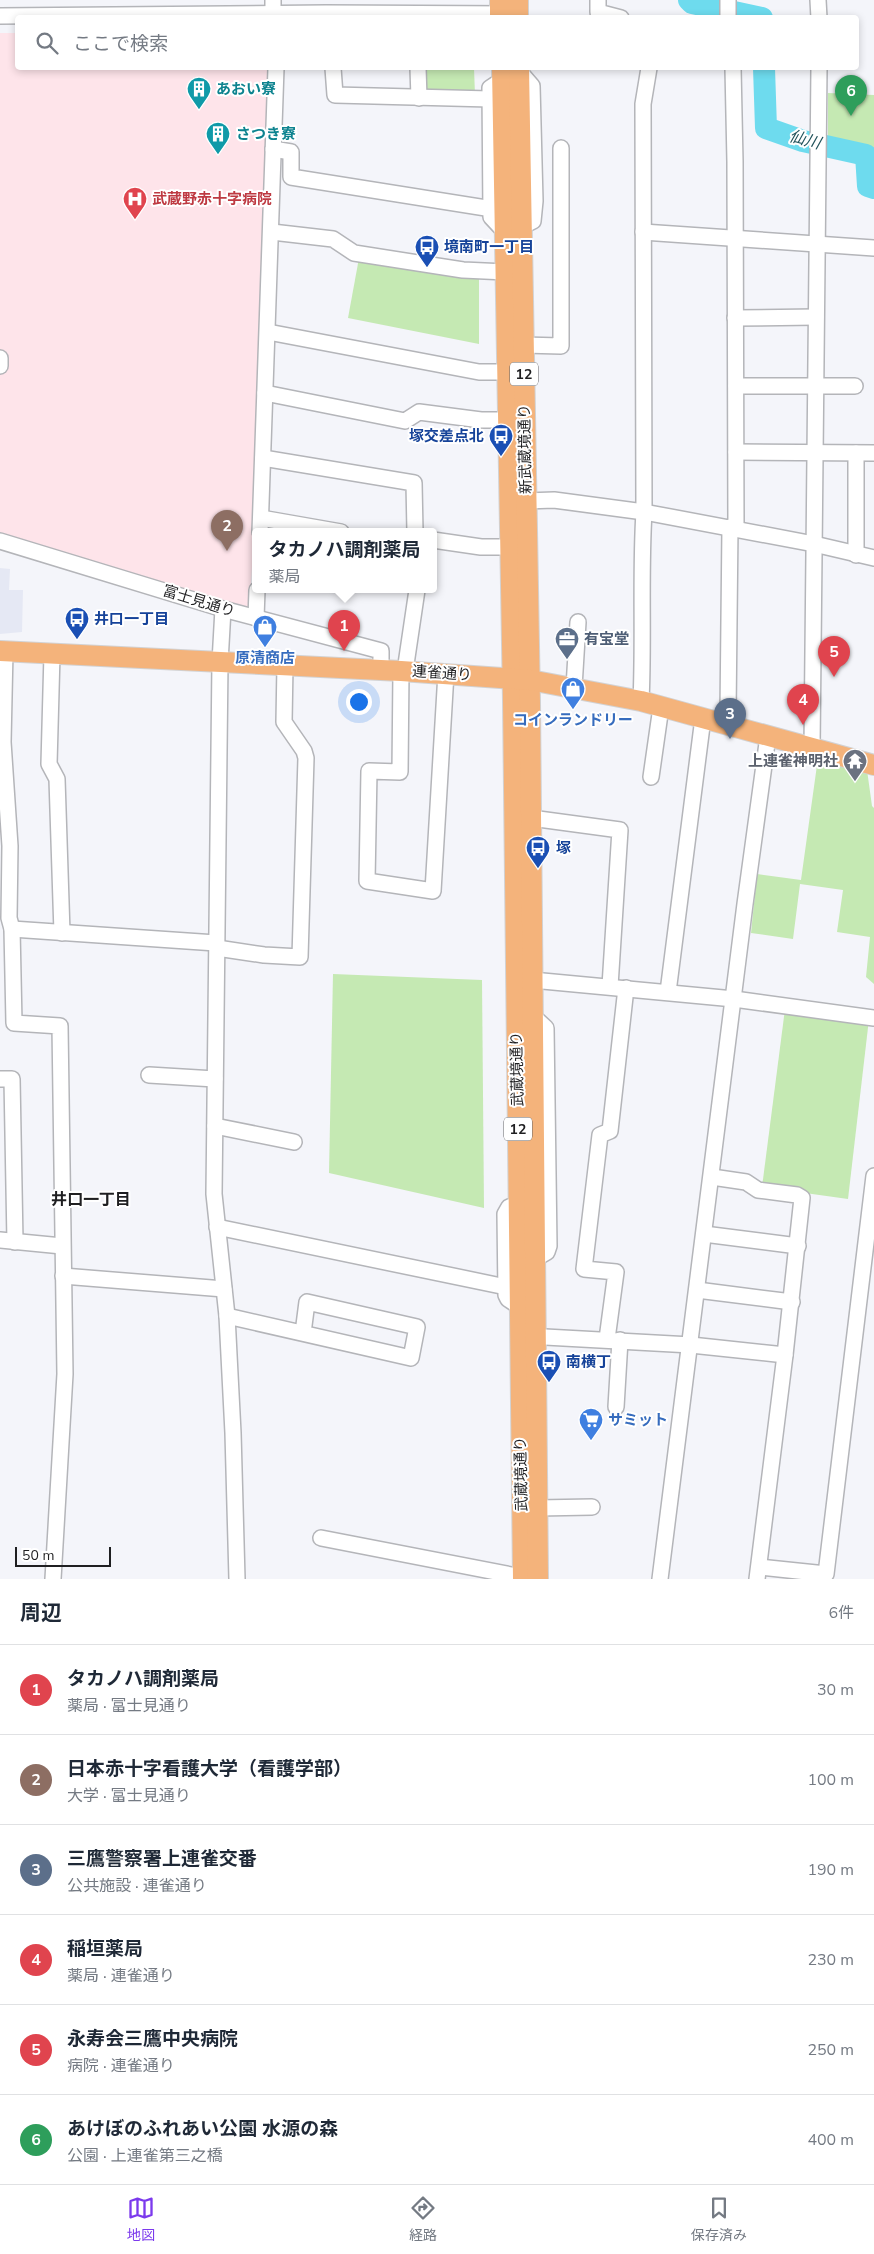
<!DOCTYPE html>
<html lang="ja">
<meta charset="utf-8">
<style>
:root{--surface:#fff;--page:#f2f2f3;--text:#1f2937;--muted:#747a83;--line:#e0e1e3;--accent:#7c3aed}
body{margin:0;font-family:"Nunito Sans","Noto Sans JP",sans-serif;background:var(--page);color:var(--text)}
.scale{position:absolute;left:15px;bottom:12px;width:96px;box-sizing:border-box;padding-left:5px;border:2px solid #1f1f21;border-top:0;font-size:14px;line-height:18px;white-space:nowrap;color:#1f1f21;-webkit-text-stroke:4px #fff;paint-order:stroke}
.you{position:absolute;left:358px;top:701px;width:18px;height:18px;margin:-12px;border:4px solid #fff;border-radius:50%;background:#1a73e8;box-shadow:0 0 0 8px #1a73e833}
.badge{display:grid;place-items:center;width:32px;height:32px;border-radius:50%;background:var(--accent);color:#fff;font-size:16px;font-weight:700}
.pin{position:absolute;translate:-50% -41px;filter:drop-shadow(0 1px 2px #0008)}
.pin::after{content:'';position:absolute;top:26px;width:18px;height:15px;background:inherit;clip-path:polygon(0 0,100% 0,50% 100%)}
.popup{position:absolute;left:252px;top:528px;width:185px;height:65px;box-sizing:border-box;display:grid;place-content:center;border-radius:5px;background:var(--surface);filter:drop-shadow(0 1px 4px #0005);font-size:16px;white-space:nowrap;color:var(--muted)}
.popup b{font-size:19px;color:var(--text)}
.popup::after{content:'';position:absolute;left:50%;top:100%;margin-left:-10px;border:10px solid transparent;border-top-color:var(--surface)}
.list{margin:0;padding:0;list-style:none}
h2{display:flex;justify-content:space-between;align-items:center;height:65px;margin:0;padding:0 20px;font-size:21px}
h2 small{font-size:16px;font-weight:400;color:var(--muted)}
.list li{display:grid;grid-template-columns:32px 1fr auto;gap:15px;align-items:center;box-sizing:border-box;height:90px;padding:0 20px;border-top:1px solid var(--line)}
.list b{display:block;font-size:19px;white-space:nowrap}
.list p{margin:0;font-size:16px;white-space:nowrap;color:var(--muted)}
.list em{font-size:16px;font-style:normal;color:var(--muted)}
.icon{flex:none;width:28px;height:28px;fill:none;stroke:currentColor;stroke-width:2;stroke-linecap:round;stroke-linejoin:round}
.map{position:relative;flex:none;width:874px;height:1579px;overflow:hidden}
.search{position:absolute;background:var(--surface);box-shadow:0 2px 8px #0003;left:15px;right:15px;top:15px;height:55px;display:flex;align-items:center;gap:12px;box-sizing:border-box;padding:0 18px;border-radius:5px;color:var(--muted);font-size:19px}
.sheet{height:605px;background:var(--surface)}
nav{display:flex;justify-content:space-around;align-items:center;box-sizing:border-box;height:70px;border-top:1px solid var(--line);background:var(--surface);font-size:14px;color:var(--muted)}
nav a{display:grid;justify-items:center;gap:2px}
nav .on{color:var(--accent)}
.map>svg:first-child{display:block}
.built{fill:#e5e8f4}
.medical{fill:#fee4ea}
.green{fill:#c5e9b3}
.lines{fill:none;stroke-linecap:round;stroke-linejoin:round}
.river{stroke:#6edbee;stroke-width:22}
.minor-casing{stroke:#b4b5b9;stroke-width:18}
.major-casing{stroke:#d2d2d3;stroke-width:22}
.minor{stroke:#fff;stroke-width:15}
.major{stroke:#f4b37b;stroke-width:20}
.labels{text-anchor:middle;stroke-width:4;stroke-linejoin:round;paint-order:stroke}
.shield{fill:#fff;stroke:#626264;stroke-width:1}
.shield-label{font-size:14px;font-weight:bold;fill:#1f1f21}
.culture-label{font-size:15px;font-weight:bold;fill:#0d838f;stroke:#fff;text-anchor:start}
.health-label{font-size:15px;font-weight:bold;fill:#be3a42;stroke:#fff;text-anchor:start}
.transit-label{font-size:15px;font-weight:bold;fill:#164399;stroke:#fff;text-anchor:start}
.street-label{font-size:15px;fill:#1f1f21;stroke:#fff}
.service-label{font-size:15px;font-weight:bold;fill:#4e5e75;stroke:#fff;text-anchor:start}
.shop-label{font-size:15px;font-weight:bold;fill:#366cbe;stroke:#fff}
.worship-label{font-size:15px;font-weight:bold;fill:#5b616d;stroke:#fff;text-anchor:end}
.water-label{font-size:16px;font-style:italic;fill:#22535b;stroke:#fff}
.neighbourhood-label{font-size:16px;font-weight:bold;fill:#1f1f21;stroke:#fff}
</style>
<div class="map">
<svg width="874" height="1579" viewBox="0 0 874 1579">
<rect width="100%" height="100%" fill="#f4f5fa"/>
<!-- built -->
<polygon class="built" points="0,568 10,569 9,590 23,590 22,632 0,634"/>
<!-- medical -->
<polygon class="medical" points="0,33 17,33 18,68 269,68 268,332 249,611 0,533"/>
<!-- green -->
<g class="green">
<polygon points="423,68 474,68 475,95 423,94"/>
<polygon points="828,93 874,95 874,178 869,176 868,149 828,137"/>
<polygon points="359,258 479,279 479,344 348,318"/>
<polygon points="818,758 867,770 872,806 874,808 874,984 866,977 870,937 837,932 843,890 800,884 793,939 751,933 757,874 801,880"/>
<polygon points="333,974 482,980 484,1208 329,1173"/>
<polygon points="785,1009 869,1019 848,1199 762,1187"/>
</g>
<g class="lines">
<!-- river -->
<g class="river">
<polyline points="689,0 692,3 762,18"/>
<polyline points="764,68 766,128 803,141 866,155 868,186 874,188"/>
</g>
<defs>
<g id="minor">
<polyline points="273,0 273,18"/>
<polyline points="598,0 598,12 621,18"/>
<polyline points="818,0 819,18"/>
<polyline points="0,16 326,13 511,14"/>
<polyline points="728,18 728,0"/>
<polyline points="333,68 335,95 490,99"/>
<polyline points="418,68 419,98"/>
<polyline points="733,68 735,162 736,529"/>
<polyline points="519,71 532,86 535,201 533,221 521,227"/>
<polyline points="502,80 490,88 491,217 505,232"/>
<polyline points="273,149 291,152 291,177 486,208"/>
<polyline points="272,232 333,239 354,253 463,270 506,272"/>
<polyline points="643,232 874,248"/>
<polyline points="735,318 816,317"/>
<polyline points="268,332 479,372 507,372"/>
<polyline points="523,345 561,346 561,148"/>
<polyline points="0,358 0,366"/>
<polyline points="736,386 855,386"/>
<polyline points="265,393 405,421 419,412 481,420 508,420"/>
<polyline points="736,452 874,453"/>
<polyline points="856,453 856,555"/>
<polyline points="263,458 414,483 415,532"/>
<polyline points="526,501 554,500 644,512 814,544 874,558"/>
<polyline points="261,518 341,532"/>
<polyline points="260,532 276,68"/>
<polyline points="433,540 481,547 510,547"/>
<polyline points="0,541 223,609 381,651 381,670"/>
<polyline points="223,609 220,662 214,1194 227,1316 233,1433 237,1579"/>
<polyline points="256,618 257,590"/>
<polyline points="5,651 3,742 10,846 9,918 12,929 14,1023 60,1026 65,1374 53,1579"/>
<polyline points="52,654 49,764 57,779 62,933"/>
<polyline points="401,671 400,772 369,771 367,881 433,891 446,673"/>
<polyline points="405,671 417,590"/>
<polyline points="574,687 578,622"/>
<path d="M641 701C644 638 640 575 644 512L643 104 649 68"/>
<polyline points="725,723 728,713 730,527"/>
<polyline points="812,748 819,68"/>
<polyline points="651,777 661,707"/>
<polyline points="531,818 620,830 610,986"/>
<polyline points="12,929 216,943"/>
<polyline points="217,948 264,955 300,957 306,758 304,751 284,722 285,665"/>
<polyline points="532,980 734,999 874,1018"/>
<polyline points="668,992 703,718"/>
<polyline points="533,1016 546,1028 549,1246 547,1252 535,1259"/>
<polyline points="149,1075 215,1079"/>
<polyline points="0,1079 12,1079 15,1242"/>
<polyline points="215,1126 294,1142"/>
<polyline points="712,1177 746,1182 758,1190 797,1195 802,1198 785,1355"/>
<polyline points="518,1204 509,1207 505,1214 506,1295 508,1299 520,1307"/>
<polyline points="217,1227 506,1287"/>
<polyline points="704,1234 798,1246"/>
<polyline points="0,1240 62,1246"/>
<polyline points="63,1276 224,1289"/>
<polyline points="697,1290 792,1302"/>
<polyline points="227,1316 411,1358 417,1327 307,1302 303,1333"/>
<polyline points="527,1336 691,1345 785,1355 757,1579"/>
<polyline points="607,1339 616,1272 584,1269 600,1135 610,1131 626,988"/>
<polyline points="616,1407 620,1340"/>
<polyline points="538,1508 592,1507"/>
<polyline points="321,1538 532,1579"/>
<polyline points="759,1567 826,1574 874,1176"/>
<polyline points="660,1579 745,904 768,736"/>
</g>
<g id="major">
<polyline points="500,0 500,18"/>
<polyline points="518,0 518,18"/>
<polyline points="502,68 513,701 523,1579"/>
<polyline points="519,68 530,703 538,1579"/>
<polyline points="0,651 401,671 530,680 641,701 874,765"/>
</g>
</defs>
<!-- minor casing -->
<use href="#minor" class="minor-casing"/>
<!-- major casing -->
<use href="#major" class="major-casing"/>
<!-- minor -->
<use href="#minor" class="minor"/>
<!-- major -->
<use href="#major" class="major"/>
</g>
<!-- icons -->
<defs>
<symbol id="building-pin" viewBox="-11 -11 22 30"><path d="M0 17L-7.5 6A9.5 9.5 0 1 1 7.5 6Z" fill="#0f9aa8" stroke="#fff"/><path d="M-4-6H4V6H1V3H-1V6H-4ZM-2.5-4.3h1.7v1.8h-1.7ZM.8-4.3h1.7v1.8H.8ZM-2.5-1h1.7V.8h-1.7ZM.8-1h1.7V.8H.8Z" fill="#fff"/></symbol>
<symbol id="hospital-pin" viewBox="-11 -11 22 30"><path d="M0 17L-7.5 6A9.5 9.5 0 1 1 7.5 6Z" fill="#e0444e" stroke="#fff"/><path d="M-5-5h3v3.5h4V-5h3V5h-3V1.5h-4V5h-3Z" fill="#fff"/></symbol>
<symbol id="bus-pin" viewBox="-11 -11 22 30"><path d="M0 17L-7.5 6A9.5 9.5 0 1 1 7.5 6Z" fill="#1a4fb4" stroke="#fff"/><path d="M-5-6H5V4H4V6H2V4H-2V6H-4V4H-5ZM-3.5-4V0h7V-4ZM-3.5 1.2v1.5H-2V1.2ZM2 1.2v1.5H3.5V1.2Z" fill="#fff"/></symbol>
<symbol id="shop-pin" viewBox="-11 -11 22 30"><path d="M0 17L-7.5 6A9.5 9.5 0 1 1 7.5 6Z" fill="#3f7fe0" stroke="#fff"/><path d="M-5-2.5h2.3a2.7 3.5 0 0 1 5.4 0H5L5.5 6h-11ZM-1.5-2.5h3a1.5 2.3 0 0 0-3 0Z" fill="#fff"/></symbol>
<symbol id="office-pin" viewBox="-11 -11 22 30"><path d="M0 17L-7.5 6A9.5 9.5 0 1 1 7.5 6Z" fill="#5c6f8a" stroke="#fff"/><path d="M-6-3h4V-5.5h4V-3h4V5H-6ZM-1-4.5V-3h2v-1.5ZM-6 0V1H6V0Z" fill="#fff"/></symbol>
<symbol id="temple-pin" viewBox="-11 -11 22 30"><path d="M0 17L-7.5 6A9.5 9.5 0 1 1 7.5 6Z" fill="#6b7280" stroke="#fff"/><path d="M0-6L5-2H3V0L6.5 2.5H4V6H1.5V3h-3V6H-4V2.5H-6.5L-3 0V-2H-5Z" fill="#fff"/></symbol>
<symbol id="supermarket-pin" viewBox="-11 -11 22 30"><path d="M0 17L-7.5 6A9.5 9.5 0 1 1 7.5 6Z" fill="#3f7fe0" stroke="#fff"/><path d="M-6-5.5h2.5l.6 2H6L4.5 2H-2.5L-4.4-4H-6ZM-1.5 3.2a1.3 1.3 0 1 0 .1 0ZM3 3.2a1.3 1.3 0 1 0 .1 0Z" fill="#fff"/></symbol>
</defs>
<g fill-rule="evenodd">
<use href="#building-pin" x="185" y="75" width="28" height="38"/>
<use href="#building-pin" x="204" y="120" width="28" height="38"/>
<use href="#hospital-pin" x="121" y="185" width="28" height="38"/>
<use href="#bus-pin" x="413" y="233" width="28" height="38"/>
<use href="#bus-pin" x="487" y="422" width="28" height="38"/>
<use href="#bus-pin" x="63" y="605" width="28" height="38"/>
<use href="#shop-pin" x="251" y="613" width="28" height="38"/>
<use href="#office-pin" x="553" y="625" width="28" height="38"/>
<use href="#shop-pin" x="559" y="675" width="28" height="38"/>
<use href="#temple-pin" x="841" y="747" width="28" height="38"/>
<use href="#bus-pin" x="524" y="834" width="28" height="38"/>
<use href="#bus-pin" x="535" y="1348" width="28" height="38"/>
<use href="#supermarket-pin" x="577" y="1406" width="28" height="38"/>
</g>
<g class="labels">
<!-- shield labels -->
<g class="shield">
<rect x="510" y="362.5" width="28" height="23" rx="4"/>
<rect x="504" y="1117.5" width="28" height="23" rx="4"/>
</g>
<g class="shield-label">
<text x="524" y="379">12</text>
<text x="518" y="1134">12</text>
</g>
<!-- culture labels -->
<g class="culture-label">
<text x="216" y="94">あおい寮</text>
<text x="236" y="139">さつき寮</text>
</g>
<!-- health labels -->
<g class="health-label">
<text x="152" y="204">武蔵野赤十字病院</text>
</g>
<!-- transit labels -->
<g class="transit-label">
<text x="444" y="252">境南町一丁目</text>
<text x="484" y="441" text-anchor="end">塚交差点北</text>
<text x="94" y="624">井口一丁目</text>
<text x="556" y="853">塚</text>
<text x="566" y="1367">南横丁</text>
</g>
<!-- street labels -->
<g class="street-label">
<text transform="translate(525 449) rotate(-91)" y="5">新武蔵境通り</text>
<text transform="translate(199 601) rotate(17)" y="5">富士見通り</text>
<text transform="translate(442 673) rotate(4)" y="5">連雀通り</text>
<text transform="translate(517 1069) rotate(-91)" y="5">武蔵境通り</text>
<text transform="translate(521 1474) rotate(-91)" y="5">武蔵境通り</text>
</g>
<!-- service labels -->
<g class="service-label">
<text x="584" y="644">有宝堂</text>
</g>
<!-- shop labels -->
<g class="shop-label">
<text x="265" y="663">原清商店</text>
<text x="573" y="725">コインランドリー</text>
<text x="608" y="1425" text-anchor="start">サミット</text>
</g>
<!-- worship labels -->
<g class="worship-label">
<text x="838" y="766">上連雀神明社</text>
</g>
<!-- water labels -->
<g class="water-label">
<text transform="translate(805 139) rotate(15)" y="6">仙川</text>
</g>
<!-- neighbourhood labels -->
<g class="neighbourhood-label">
<text x="91" y="1205">井口一丁目</text>
</g>
</g>
</svg>
<div class="scale">50 m</div>
<div class="you"></div>
<div class="pin badge" style="left:344px;top:651px;background:#e0444e">1</div>
<div class="popup"><b>タカノハ調剤薬局</b>薬局</div>
<div class="pin badge" style="left:227px;top:551px;background:#8d6e63">2</div>
<div class="pin badge" style="left:730px;top:739px;background:#5c6f8a">3</div>
<div class="pin badge" style="left:803px;top:725px;background:#e0444e">4</div>
<div class="pin badge" style="left:834px;top:677px;background:#e0444e">5</div>
<div class="pin badge" style="left:851px;top:116px;background:#2e9e5b">6</div>
<div class="search"><svg class="icon" aria-label="search" viewBox="0 0 24 24"><circle cx="10" cy="10" r="6"/><path d="M15 15l6 6"/></svg>ここで検索</div>
</div>
<section class="sheet">
<h2>周辺<small>6件</small></h2>
<ul class="list">
<li><span class="badge" style="background:#e0444e">1</span><div><b>タカノハ調剤薬局</b><p>薬局 · 富士見通り</p></div><em>30 m</em></li>
<li><span class="badge" style="background:#8d6e63">2</span><div><b>日本赤十字看護大学（看護学部）</b><p>大学 · 富士見通り</p></div><em>100 m</em></li>
<li><span class="badge" style="background:#5c6f8a">3</span><div><b>三鷹警察署上連雀交番</b><p>公共施設 · 連雀通り</p></div><em>190 m</em></li>
<li><span class="badge" style="background:#e0444e">4</span><div><b>稲垣薬局</b><p>薬局 · 連雀通り</p></div><em>230 m</em></li>
<li><span class="badge" style="background:#e0444e">5</span><div><b>永寿会三鷹中央病院</b><p>病院 · 連雀通り</p></div><em>250 m</em></li>
<li><span class="badge" style="background:#2e9e5b">6</span><div><b>あけぼのふれあい公園 水源の森</b><p>公園 · 上連雀第三之橋</p></div><em>400 m</em></li>
</ul>
</section>
<nav>
<a class="on"><svg class="icon" aria-label="map" viewBox="0 0 24 24"><path d="M3 6l6-2 6 2 6-2v14l-6 2-6-2-6 2zM9 4v14M15 6v14"/></svg>地図</a>
<a><svg class="icon" aria-label="directions" viewBox="0 0 24 24"><path d="M12 3l9 9-9 9-9-9zM9 14v-3h6M13 9l2 2-2 2"/></svg>経路</a>
<a><svg class="icon" aria-label="saved" viewBox="0 0 24 24"><path d="M7 4h10v16l-5-4-5 4z"/></svg>保存済み</a>
</nav>
